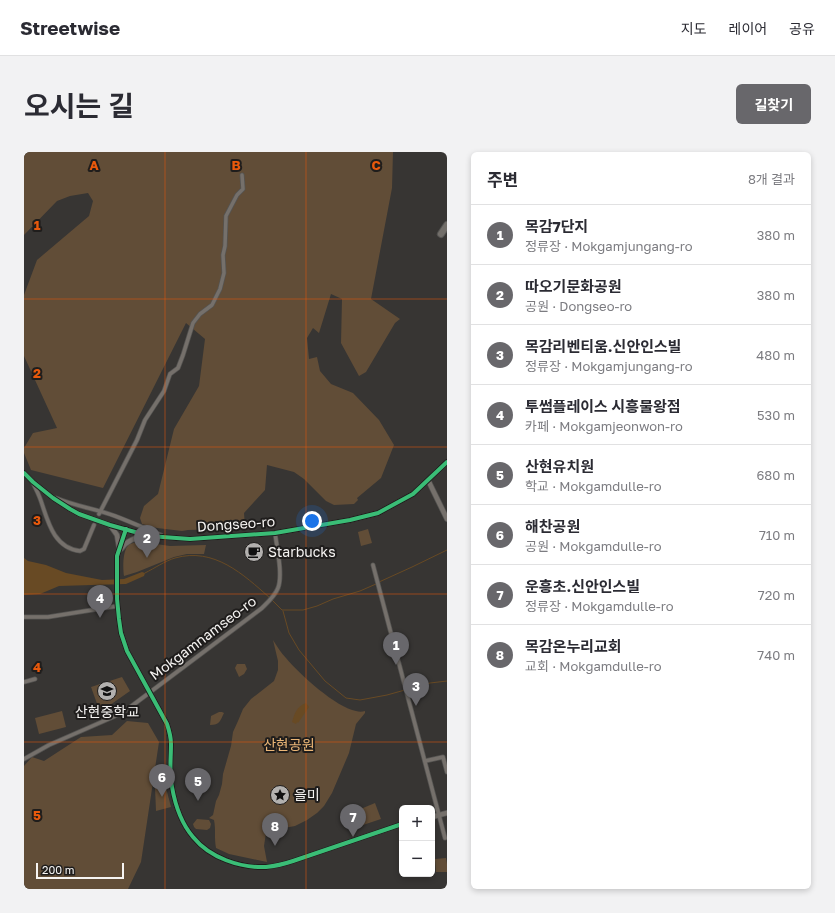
<!DOCTYPE html>
<html lang="ko">
<meta charset="utf-8">
<style>
:root{--surface:#fff;--page:#f2f2f3;--text:#2b2b33;--muted:#7c7c81;--line:#e1e1e2;--accent:#68676b}
body{margin:0;font-family:"Golos Text","Noto Sans KR",sans-serif;background:var(--page);color:var(--text)}
.controls{position:absolute;right:12px;bottom:12px;display:grid;overflow:hidden;border-radius:6px;box-shadow:0 2px 6px #0003}
.controls button{width:36px;height:36px;display:grid;place-items:center;padding:0;border:0;border-bottom:1px solid var(--line);background:var(--surface);color:var(--text);font:20px sans-serif}
.scale{position:absolute;left:12px;bottom:10px;width:88px;box-sizing:border-box;padding-left:4px;border:2px solid #f6f4f2;border-top:0;font-size:11px;line-height:14px;white-space:nowrap;color:#f6f4f2;-webkit-text-stroke:3px #1f1d1c;paint-order:stroke}
.you{position:absolute;left:288px;top:369px;width:14px;height:14px;margin:-10px;border:3px solid #fff;border-radius:50%;background:#1a73e8;box-shadow:0 0 0 6px #1a73e833}
.badge{display:grid;place-items:center;width:26px;height:26px;border-radius:50%;background:var(--accent);color:#fff;font-size:13px;font-weight:700}
.pin{position:absolute;translate:-50% -33px;filter:drop-shadow(0 1px 2px #0008)}
.pin::after{content:'';position:absolute;top:21px;width:14px;height:12px;background:inherit;clip-path:polygon(0 0,100% 0,50% 100%)}
.list{margin:0;padding:0;list-style:none}
h2{display:flex;justify-content:space-between;align-items:center;height:52px;margin:0;padding:0 16px;font-size:17px}
h2 small{font-size:13px;font-weight:400;color:var(--muted)}
.list li{display:grid;grid-template-columns:26px 1fr auto;gap:12px;align-items:center;box-sizing:border-box;height:60px;padding:0 16px;border-top:1px solid var(--line)}
.list b{display:block;font-size:15px;white-space:nowrap}
.list p{margin:0;font-size:13px;white-space:nowrap;color:var(--muted)}
.list em{font-size:13px;font-style:normal;color:var(--muted)}
.map{position:relative;flex:none;width:423px;height:737px;overflow:hidden;border-radius:6px}
header{display:flex;align-items:center;gap:24px;box-sizing:border-box;height:56px;padding:0 20px;background:var(--surface);border-bottom:1px solid var(--line)}
header strong{font-size:19px}
nav{display:flex;gap:22px;margin-inline-start:auto;font-size:14px}
.intro{display:flex;align-items:center;justify-content:space-between;box-sizing:border-box;height:96px;padding:0 24px}
h1{margin:0;font-size:28px}
.button{padding:10px 18px;border-radius:6px;background:var(--accent);color:#fff;font-size:14px;font-weight:700}
main{display:flex;gap:24px;padding:0 24px}
aside{flex:1;background:var(--surface);border-radius:6px;box-shadow:0 2px 6px #0003}
.map>svg:first-child{display:block}
.green{fill:#614d37}
.water{fill:#684a24}
.lines{fill:none;stroke-linecap:round;stroke-linejoin:round}
.stream{stroke:#684a24;stroke-width:1}
.minor-casing{stroke:#555452;stroke-width:5}
.tertiary-casing{stroke:#555452;stroke-width:6}
.secondary-casing{stroke:#555452;stroke-width:6}
.motorway-casing{stroke:#555452;stroke-width:8}
.minor{stroke:#75706b;stroke-width:3.5}
.tertiary{stroke:#75706b;stroke-width:4.5}
.secondary{stroke:#6e6a64;stroke-width:5}
.motorway{stroke:#726e69;stroke-width:6}
.cycleway-casing{stroke:#1f1d1c;stroke-width:6}
.cycleway{stroke:#3abd76;stroke-width:4}
.grid{fill:none;stroke:#e8590c;stroke-width:1;stroke-opacity:0.55}
.labels{text-anchor:middle;stroke-width:4;stroke-linejoin:round;paint-order:stroke}
.street-label{font-size:14px;fill:#f6f4f2;stroke:#1f1d1c}
.poi-label{font-size:14px;fill:#f6f4f2;stroke:#1f1d1c;text-anchor:start}
.park-label{font-size:14px;fill:#ecb777;stroke:#1f1d1c}
.grid-label{font-size:13px;text-anchor:middle;font-weight:bold;fill:#e8590c;stroke:#1f1d1c;stroke-width:4;stroke-linejoin:round;paint-order:stroke}
</style>
<header>
<strong>Streetwise</strong>
<nav><a>지도</a><a>레이어</a><a>공유</a></nav>
</header>
<div class="intro"><h1>오시는 길</h1><a class="button">길찾기</a></div>
<main>
<div class="map">
<svg width="423" height="737" viewBox="0 0 423 737">
<rect width="100%" height="100%" fill="#373533"/>
<!-- green -->
<g class="green">
<polygon points="0,0 369,0 368,36 347,147 376,167 371,171 342,220 335,224 317,191 318,147 307,142 295,181 289,176 283,186 285,207 293,205 296,219 307,232 329,241 355,268 370,293 357,326 333,346 334,348 330,352 310,353 302,349 280,327 270,320 243,313 241,338 220,361 221,375 194,377 164,378 158,379 133,376 118,372 116,366 120,354 134,342 150,277 175,234 181,187 162,171 79,336 7,318 0,301 0,296 9,281 33,276 0,204 0,143 13,108 65,64 69,49 64,41 46,44 33,49 0,83"/>
<polygon points="344,377 348,391 337,394 334,380"/>
<path d="M113 390H118L146 394 182 393 180 402H163L150 405 113 420 100 424C99 416 98 397 106 392 108 391 111 391 113 390Z"/>
<path d="M249 488C253 494 257 501 262 506 275 522 313 556 332 559 335 560 338 560 341 559V561L332 572 325 601 308 641 300 654 293 661 283 668 271 674 249 678 242 681 240 694 243 710 205 702 192 696C190 686 192 678 190 668L185 666 189 663 192 649 195 643 198 632 199 622 207 594 209 580 214 569 219 557 227 547 250 529 254 518V509Z"/>
<polygon points="213,512 221,512 223,517 220,522 215,525 211,516"/>
<polygon points="98,525 106,539 76,560 67,535"/>
<polygon points="38,559 42,575 15,582 11,566"/>
<path d="M195 560H198L200 561C196 569 196 573 186 573L187 564Z"/>
<polygon points="103,569 124,571 135,590 117,710 104,737 0,737 0,614 8,605 20,609 57,585 88,583"/>
<polygon points="141,632 147,655 132,659 131,635 132,634"/>
<polygon points="351,651 357,667 333,675 327,661"/>
<polygon points="173,667 185,668 187,672 186,676 183,678 172,677 170,675 169,672"/>
<polygon points="422,706 423,712 423,720 412,720 411,707"/>
</g>
<!-- water -->
<g class="water">
<polygon points="0,406 4,409 22,413 42,421 78,428 100,427 118,420 121,421 120,424 102,432 35,434 16,442 0,443"/>
<path d="M282 551 285 555 274 571 273 570 272 572 268 570C271 561 272 555 282 551Z"/>
</g>
<g class="lines">
<!-- stream -->
<g class="stream">
<path d="M121 421C131 416 141 409 151 406 190 395 219 422 246 446"/>
<polyline points="355,430 388,415 423,398"/>
<polyline points="248,448 258,458 279,458 293,454 309,447 336,439 352,432"/>
<polyline points="259,459 265,481 275,498 301,529 322,546 336,548 363,543 406,531 423,529"/>
</g>
<defs>
<g id="minor">
<path d="M9 331C12 337 15 343 17 349 24 370 30 396 56 399L60 397 70 373"/>
<path d="M32 346C51 354 72 357 91 364 107 370 122 377 137 383"/>
<polyline points="75,362 113,288 121,268 140,239 146,222 154,216 159,203 169,171 176,162 188,153 196,137 200,121 199,103 201,94 202,64 213,43 219,37 218,23"/>
<polyline points="349,413 421,686"/>
<polyline points="0,465 24,465 93,454"/>
<polyline points="0,530 11,527"/>
<path d="M0 607 25 593 89 565 105 556 238 456C243 451 251 444 254 436 259 423 253 396 251 381"/>
<polyline points="401,609 419,605 423,620"/>
</g>
<g id="tertiary">
<polyline points="404,328 423,367"/>
<polyline points="86,373 93,383 95,395"/>
<path d="M102 377 93 404V447L95 467 97 481 103 499 143 572C145 578 147 585 147 592 147 607 145 621 148 635 151 652 157 671 169 685 186 706 216 716 242 715 252 714 260 712 269 709L378 672"/>
<path d="M97 397C103 388 112 385 123 384"/>
<polyline points="408,665 423,661"/>
</g>
<polyline id="secondary" points="0,321 9,330 29,346 46,357 55,362 86,373 125,384 166,387 251,381 326,368 354,361 389,342 423,310"/>
<polyline id="motorway" points="417,82 423,73"/>
</defs>
<!-- minor casing -->
<use href="#minor" class="minor-casing"/>
<!-- tertiary casing -->
<use href="#tertiary" class="tertiary-casing"/>
<!-- secondary casing -->
<use href="#secondary" class="secondary-casing"/>
<!-- motorway casing -->
<use href="#motorway" class="motorway-casing"/>
<!-- minor -->
<use href="#minor" class="minor"/>
<!-- tertiary -->
<use href="#tertiary" class="tertiary"/>
<!-- secondary -->
<use href="#secondary" class="secondary"/>
<!-- motorway -->
<use href="#motorway" class="motorway"/>
<defs>
<g id="cycleway">
<polyline points="0,321 9,330 29,346 46,357 55,362 86,373 125,384 166,387 251,381 326,368 354,361 389,342 423,310"/>
<path d="M102 377 93 404V447L95 467 97 481 103 499 143 572C145 578 147 585 147 592 147 607 145 621 148 635 151 652 157 671 169 685 186 706 216 716 242 715 252 714 260 712 269 709L378 672"/>
</g>
</defs>
<!-- cycleway casing -->
<use href="#cycleway" class="cycleway-casing"/>
<!-- cycleway -->
<use href="#cycleway" class="cycleway"/>
</g>
<!-- grid -->
<path class="grid" d="M141 0V737M282 0V737M0 147H423M0 295H423M0 442H423M0 590H423"/>
<!-- icons -->
<defs>
<symbol id="cafe-disc" viewBox="-11 -11 22 22"><circle r="9.5" fill="#b3b1af" stroke="#1f1d1c"/><path d="M-5.5-4.5H6V0H3Q3 3.5 0 3.5H-2.5Q-5.5 3.5-5.5 0ZM3-3.2v2h1.7v-2ZM-6 4.5H4V6H-6Z" fill="#111"/></symbol>
<symbol id="school-disc" viewBox="-11 -11 22 22"><circle r="9.5" fill="#b3b1af" stroke="#1f1d1c"/><path d="M0-5L7-2L0 1L-7-2ZM-4 1L0 2.5L4 1V4Q0 6-4 4Z" fill="#111"/></symbol>
<symbol id="sight-disc" viewBox="-11 -11 22 22"><circle r="9.5" fill="#b3b1af" stroke="#1f1d1c"/><path d="M0-6L1.8-2.2L6-1.7L2.9 1.2L3.7 5.4L0 3.3L-3.7 5.4L-2.9 1.2L-6-1.7L-1.8-2.2Z" fill="#111"/></symbol>
</defs>
<g fill-rule="evenodd">
<use href="#cafe-disc" x="219" y="389" width="22" height="22"/>
<use href="#school-disc" x="72" y="528" width="22" height="22"/>
<use href="#sight-disc" x="245" y="632" width="22" height="22"/>
</g>
<g class="labels">
<!-- street labels -->
<g class="street-label">
<text transform="translate(212 372) rotate(-4)" y="5">Dongseo-ro</text>
<text transform="translate(179 486) rotate(-37)" y="5">Mokgamnamseo-ro</text>
</g>
<!-- poi labels -->
<g class="poi-label">
<text x="244" y="405">Starbucks</text>
<text x="83" y="565" text-anchor="middle">산현중학교</text>
<text x="270" y="648">을미</text>
</g>
<!-- park labels -->
<g class="park-label">
<text x="265" y="598">산현공원</text>
</g>
</g>
<g class="grid-label">
<text x="70" y="18">A</text>
<text x="212" y="18">B</text>
<text x="352" y="18">C</text>
<text x="13" y="78">1</text>
<text x="13" y="226">2</text>
<text x="13" y="373">3</text>
<text x="13" y="520">4</text>
<text x="13" y="668">5</text>
</g>
</svg>
<div class="controls">
<button>+</button>
<button>−</button>
</div>
<div class="scale">200 m</div>
<div class="you"></div>
<div class="pin badge" style="left:372px;top:513px">1</div>
<div class="pin badge" style="left:123px;top:406px">2</div>
<div class="pin badge" style="left:392px;top:554px">3</div>
<div class="pin badge" style="left:76px;top:466px">4</div>
<div class="pin badge" style="left:174px;top:649px">5</div>
<div class="pin badge" style="left:138px;top:645px">6</div>
<div class="pin badge" style="left:329px;top:685px">7</div>
<div class="pin badge" style="left:251px;top:694px">8</div>
</div>
<aside>
<h2>주변<small>8개 결과</small></h2>
<ul class="list">
<li><span class="badge">1</span><div><b>목감7단지</b><p>정류장 · Mokgamjungang-ro</p></div><em>380 m</em></li>
<li><span class="badge">2</span><div><b>따오기문화공원</b><p>공원 · Dongseo-ro</p></div><em>380 m</em></li>
<li><span class="badge">3</span><div><b>목감리벤티움.신안인스빌</b><p>정류장 · Mokgamjungang-ro</p></div><em>480 m</em></li>
<li><span class="badge">4</span><div><b>투썸플레이스 시흥물왕점</b><p>카페 · Mokgamjeonwon-ro</p></div><em>530 m</em></li>
<li><span class="badge">5</span><div><b>산현유치원</b><p>학교 · Mokgamdulle-ro</p></div><em>680 m</em></li>
<li><span class="badge">6</span><div><b>해찬공원</b><p>공원 · Mokgamdulle-ro</p></div><em>710 m</em></li>
<li><span class="badge">7</span><div><b>운흥초.신안인스빌</b><p>정류장 · Mokgamdulle-ro</p></div><em>720 m</em></li>
<li><span class="badge">8</span><div><b>목감온누리교회</b><p>교회 · Mokgamdulle-ro</p></div><em>740 m</em></li>
</ul>
</aside>
</main>
